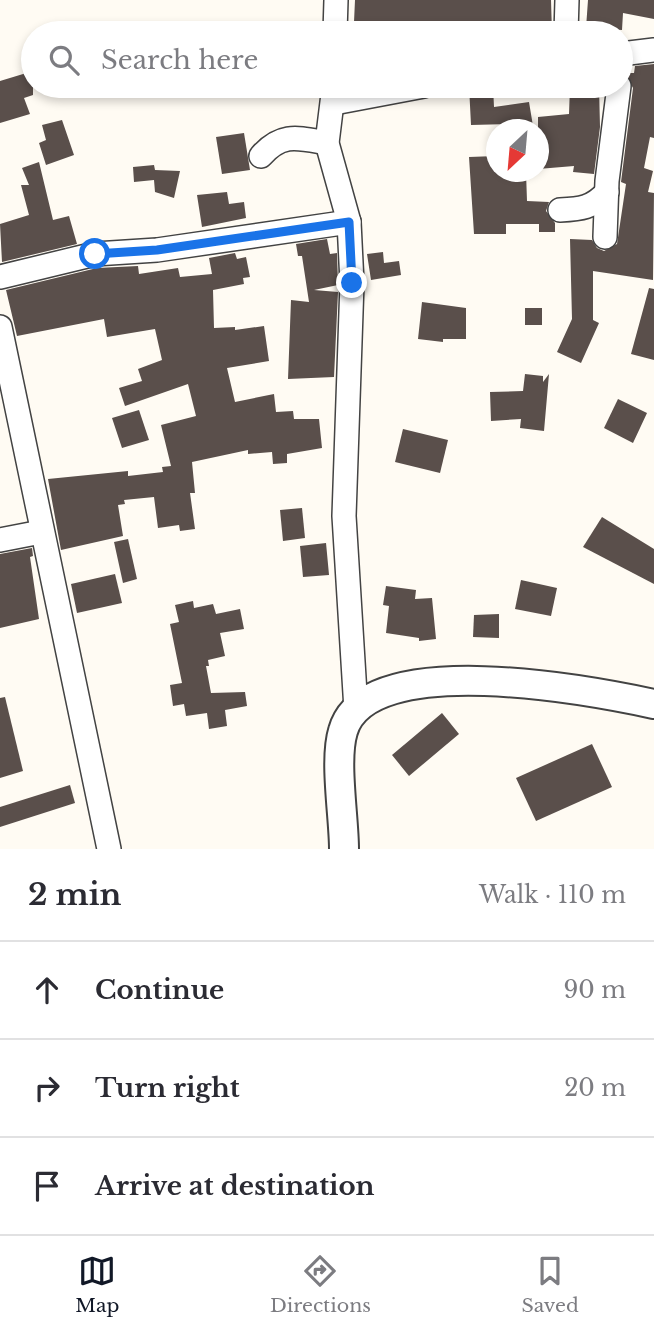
<!DOCTYPE html>
<meta charset="utf-8">
<style>
:root{--surface:#fff;--page:#f2f2f3;--text:#2b2b33;--muted:#7c7c81;--line:#e1e1e2;--accent:#111827}
body{margin:0;font-family:"Libre Baskerville",serif;background:var(--page);color:var(--text)}
.compass{position:absolute;left:486px;top:119px;width:63px;height:63px;border-radius:50%;background:var(--surface);box-shadow:0 4px 10px #0003;rotate:206deg}
.stop{position:absolute;width:21px;height:21px;margin:-16px;border:5px solid #1a73e8;border-radius:50%;background:#fff}
.stop.end{background:#1a73e8;border-color:#fff;box-shadow:0 2px 7px #0008}
.list{margin:0;padding:0;list-style:none}
h2{display:flex;justify-content:space-between;align-items:center;height:91px;margin:0;padding:0 28px;font-size:30px}
h2 small{font-size:23px;font-weight:400;color:var(--muted)}
.list li{display:grid;grid-template-columns:46px 1fr auto;gap:21px;align-items:center;box-sizing:border-box;height:98px;padding:0 28px;border-top:2px solid var(--line)}
.list b{display:block;font-size:26px;white-space:nowrap}
.list em{font-size:23px;font-style:normal;color:var(--muted)}
.icon{flex:none;width:38px;height:38px;fill:none;stroke:currentColor;stroke-width:2;stroke-linecap:round;stroke-linejoin:round}
.map{position:relative;flex:none;width:654px;height:849px;overflow:hidden}
.search{position:absolute;background:var(--surface);box-shadow:0 4px 10px #0003;left:21px;right:21px;top:21px;height:77px;display:flex;align-items:center;gap:18px;box-sizing:border-box;padding:0 24px;border-radius:38px;color:var(--muted);font-size:26px}
.sheet{height:385px;background:var(--surface)}
nav{display:flex;justify-content:space-around;align-items:center;box-sizing:border-box;height:98px;border-top:2px solid var(--line);background:var(--surface);font-size:19px;color:var(--muted)}
nav a{display:grid;justify-items:center;gap:4px}
nav .on{color:var(--accent)}
.map>svg:first-child{display:block}
.building{fill:#5a4f4b}
.lines{fill:none;stroke-linecap:round;stroke-linejoin:round}
.minor-casing{stroke:#434343;stroke-width:26}
.tertiary-casing{stroke:#434343;stroke-width:32}
.minor{stroke:#fff;stroke-width:23}
.tertiary{stroke:#fff;stroke-width:28}
.route{stroke:#1a73e8;stroke-width:9}
</style>
<div class="map">
<svg width="654" height="849" viewBox="0 0 654 849">
<rect width="100%" height="100%" fill="#fffbf3"/>
<!-- building -->
<g class="building">
<polygon points="355,0 551,0 552,33 450,33 449,28 354,22"/>
<polygon points="588,0 654,0 654,19 623,13 622,30 586,28"/>
<polygon points="654,64 654,138 650,137 644,168 653,171 648,192 654,193 653,280 593,271 593,320 599,323 581,363 557,352 572,319 570,239 592,240 597,248 604,251 617,244 626,184 621,182 633,88 625,73 634,73 635,66"/>
<polygon points="33,71 33,95 24,98 30,114 0,123 0,81"/>
<polygon points="469,86 493,86 494,107 529,102 533,126 511,129 510,124 471,125"/>
<polygon points="570,86 599,86 600,127 594,174 573,172 574,166 538,169 538,117 569,114"/>
<polygon points="62,120 74,155 46,165 39,143 46,140 42,125"/>
<polygon points="244,133 250,170 222,174 216,137"/>
<polygon points="496,156 496,172 526,172 527,201 549,202 546,211 555,223 555,232 539,232 539,224 506,224 506,234 474,234 469,157"/>
<polygon points="39,162 53,220 69,216 77,244 2,262 0,224 29,215 21,185 29,185 22,168"/>
<polygon points="154,165 155,170 180,171 174,198 155,192 154,180 134,182 133,167"/>
<polygon points="227,192 229,204 244,202 246,218 202,227 197,195"/>
<polygon points="327,239 330,254 337,253 338,285 314,290 338,292 334,377 288,379 291,300 309,302 302,256 298,256 296,244"/>
<polygon points="383,252 384,263 399,261 401,275 371,280 367,254"/>
<polygon points="235,253 237,259 246,257 250,277 243,278 244,284 213,290 214,328 235,327 235,330 264,326 269,361 227,368 235,402 274,394 276,412 293,411 294,419 319,419 322,448 287,454 287,463 273,464 272,452 248,454 248,450 192,462 195,493 190,493 195,529 180,531 179,525 158,528 154,497 124,500 125,504 118,505 123,536 61,550 48,479 128,471 128,476 163,472 162,467 171,466 161,425 196,416 188,384 125,406 119,388 142,381 138,369 162,360 155,329 107,337 104,319 17,336 6,290 97,268 138,266 139,274 178,268 180,277 212,274 209,258"/>
<polygon points="649,288 654,289 654,360 631,354"/>
<polygon points="422,302 466,308 466,339 443,339 443,342 418,339"/>
<rect x="525" y="308" width="17" height="17"/>
<polygon points="525,374 543,376 543,382 549,374 544,431 520,428 521,419 491,421 490,392 523,391"/>
<polygon points="618,399 647,413 633,443 604,428"/>
<polygon points="139,410 149,440 122,448 112,418"/>
<polygon points="403,429 448,440 440,473 395,462"/>
<polygon points="302,508 305,538 283,541 280,510"/>
<polygon points="602,517 654,549 654,584 583,547"/>
<polygon points="128,539 137,579 123,583 114,542"/>
<polygon points="326,543 329,575 303,577 300,546"/>
<polygon points="32,548 33,556 30,557 39,619 0,628 0,554"/>
<polygon points="115,574 122,603 77,613 71,584"/>
<polygon points="521,580 557,588 551,616 515,609"/>
<polygon points="386,586 416,590 415,599 432,598 436,639 419,641 419,638 386,633 389,606 383,605"/>
<polygon points="193,601 194,608 213,604 216,614 240,609 244,629 220,633 225,656 208,660 209,666 206,666 211,693 245,692 247,706 225,710 227,726 209,729 207,713 186,716 184,704 173,706 170,685 182,683 170,624 179,622 175,605"/>
<polygon points="499,614 499,638 473,637 474,615"/>
<polygon points="5,697 23,771 0,778 0,698"/>
<polygon points="442,713 459,734 409,776 392,755"/>
<polygon points="592,744 612,787 536,821 516,778"/>
<polygon points="70,785 75,803 0,827 0,807"/>
</g>
<g class="lines">
<defs>
<g id="minor">
<polyline points="335,33 336,0"/>
<polyline points="566,33 567,0"/>
<polyline points="621,54 654,50"/>
<polyline points="334,86 327,143 349,222 352,283 344,516 356,710"/>
<polyline points="334,103 424,86"/>
<path d="M261 156C282 132 298 138 327 143"/>
<path d="M560 210C581 209 592 208 607 192"/>
<polyline points="605,237 607,181 619,86"/>
<polyline points="0,277 95,254 157,250 349,222"/>
<polyline points="0,327 109,849"/>
<polyline points="0,540 41,532"/>
</g>
<path id="tertiary" d="M344 849C344 817 334 760 343 731 367 647 593 691 654 704"/>
</defs>
<!-- minor casing -->
<use href="#minor" class="minor-casing"/>
<!-- tertiary casing -->
<use href="#tertiary" class="tertiary-casing"/>
<!-- minor -->
<use href="#minor" class="minor"/>
<!-- tertiary -->
<use href="#tertiary" class="tertiary"/>
</g>
<g class="lines">
<!-- route -->
<polyline class="route" points="95,254 157,250 349,222 352,283"/>
</g>
</svg>
<svg class="compass" viewBox="-18 -18 36 36"><path d="M0-13l5 13h-10z" fill="#e53935"/><path d="M0 13l5-13h-10z" fill="#7c7c81"/></svg>
<div class="stop" style="left:95px;top:254px"></div>
<div class="stop end" style="left:352px;top:283px"></div>
<div class="search"><svg class="icon" aria-label="search" viewBox="0 0 24 24"><circle cx="10" cy="10" r="6"/><path d="M15 15l6 6"/></svg>Search here</div>
</div>
<section class="sheet">
<h2>2 min<small>Walk · 110 m</small></h2>
<ul class="list">
<li><svg class="icon" aria-label="ahead" viewBox="0 0 24 24"><path d="M12 20V5M6 11l6-6 6 6"/></svg><div><b>Continue</b></div><em>90 m</em></li>
<li><svg class="icon" aria-label="right" viewBox="0 0 24 24"><path d="M7 20v-9h11M14 6l5 5-5 5"/></svg><div><b>Turn right</b></div><em>20 m</em></li>
<li><svg class="icon" aria-label="arrive" viewBox="0 0 24 24"><path d="M6 21V4h12l-3 4 3 4H6"/></svg><div><b>Arrive at destination</b></div></li>
</ul>
</section>
<nav>
<a class="on"><svg class="icon" aria-label="map" viewBox="0 0 24 24"><path d="M3 6l6-2 6 2 6-2v14l-6 2-6-2-6 2zM9 4v14M15 6v14"/></svg>Map</a>
<a><svg class="icon" aria-label="directions" viewBox="0 0 24 24"><path d="M12 3l9 9-9 9-9-9zM9 14v-3h6M13 9l2 2-2 2"/></svg>Directions</a>
<a><svg class="icon" aria-label="saved" viewBox="0 0 24 24"><path d="M7 4h10v16l-5-4-5 4z"/></svg>Saved</a>
</nav>
